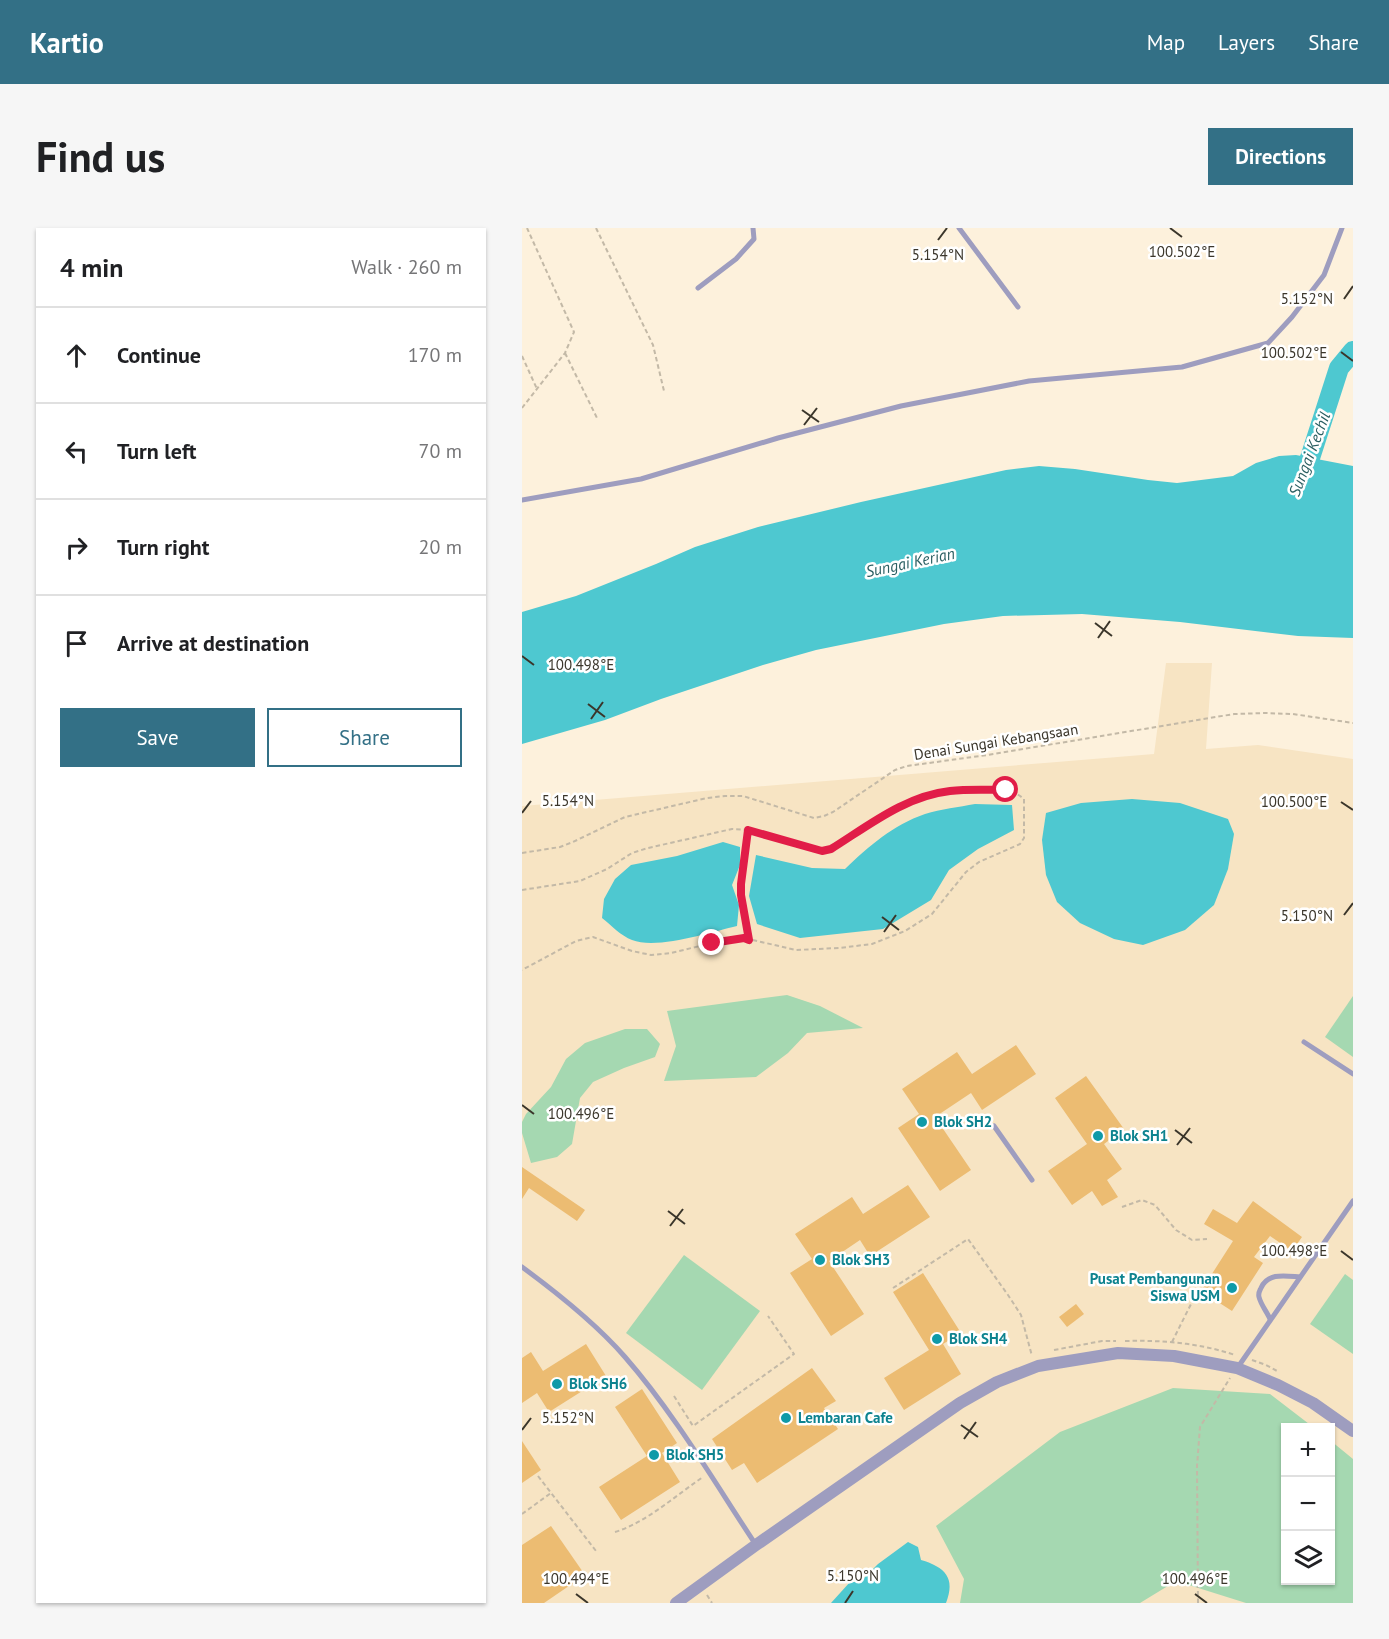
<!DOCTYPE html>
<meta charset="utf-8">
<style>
:root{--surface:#fff;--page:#f6f6f6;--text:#202124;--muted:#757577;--line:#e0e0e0;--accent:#337086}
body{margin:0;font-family:"PT Sans",sans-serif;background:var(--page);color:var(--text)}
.controls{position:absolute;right:18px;bottom:18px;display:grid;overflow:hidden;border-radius:0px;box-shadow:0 2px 4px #0004}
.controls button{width:54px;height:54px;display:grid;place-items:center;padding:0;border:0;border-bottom:2px solid var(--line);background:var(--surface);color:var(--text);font:30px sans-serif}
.stop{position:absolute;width:18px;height:18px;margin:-14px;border:4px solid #e11d48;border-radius:50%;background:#fff}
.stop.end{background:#e11d48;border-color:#fff;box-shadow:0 2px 6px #0008}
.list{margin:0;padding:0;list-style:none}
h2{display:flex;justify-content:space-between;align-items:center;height:78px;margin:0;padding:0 24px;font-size:26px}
h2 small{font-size:20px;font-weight:400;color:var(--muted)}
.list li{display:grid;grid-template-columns:39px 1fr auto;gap:18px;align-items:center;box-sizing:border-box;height:96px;padding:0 24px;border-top:2px solid var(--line)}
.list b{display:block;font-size:22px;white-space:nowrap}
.list em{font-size:20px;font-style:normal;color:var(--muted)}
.actions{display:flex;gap:12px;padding:18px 24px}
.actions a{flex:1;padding:14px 0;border:2px solid var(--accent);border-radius:0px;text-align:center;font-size:21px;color:var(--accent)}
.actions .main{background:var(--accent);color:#fff}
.icon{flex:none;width:33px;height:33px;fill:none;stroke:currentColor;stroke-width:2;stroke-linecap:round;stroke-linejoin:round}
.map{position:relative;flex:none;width:831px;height:1375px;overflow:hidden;border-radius:0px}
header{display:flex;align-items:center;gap:36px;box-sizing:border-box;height:84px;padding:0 30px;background:var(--accent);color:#fff}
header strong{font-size:28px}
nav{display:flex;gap:33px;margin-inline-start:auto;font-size:21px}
.intro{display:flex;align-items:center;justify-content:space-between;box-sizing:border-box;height:144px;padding:0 36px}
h1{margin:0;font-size:42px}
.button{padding:15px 27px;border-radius:0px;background:var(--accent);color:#fff;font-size:21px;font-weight:700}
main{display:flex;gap:36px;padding:0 36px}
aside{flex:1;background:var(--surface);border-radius:0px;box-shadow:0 2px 4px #0004}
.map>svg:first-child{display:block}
.built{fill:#f7e4c3;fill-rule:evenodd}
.green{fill:#a5d8b1}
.water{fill:#4ec8d0}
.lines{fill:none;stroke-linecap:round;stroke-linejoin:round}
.river{stroke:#4ec8d0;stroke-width:20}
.building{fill:#ecbc72}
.path{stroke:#c3b9a7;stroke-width:2;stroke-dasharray:4.5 3;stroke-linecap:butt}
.service{stroke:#9e9dbf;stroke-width:5}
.tertiary{stroke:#9e9dbf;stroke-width:12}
.route{stroke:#e11d48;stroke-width:8}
.ticks{fill:none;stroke:#3b362b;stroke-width:2}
.culture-dot{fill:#0f9aa8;stroke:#fff;stroke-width:2}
.labels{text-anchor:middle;stroke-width:5;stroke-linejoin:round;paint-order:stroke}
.street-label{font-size:15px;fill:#3b362b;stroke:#fff}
.culture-label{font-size:15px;font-weight:bold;fill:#0d838f;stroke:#fff;text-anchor:start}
.water-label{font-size:16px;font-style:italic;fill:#2b5f62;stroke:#fff}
.ticks-label{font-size:15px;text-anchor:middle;fill:#3b362b;stroke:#fff;stroke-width:5;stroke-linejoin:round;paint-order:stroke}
</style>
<header>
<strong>Kartio</strong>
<nav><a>Map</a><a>Layers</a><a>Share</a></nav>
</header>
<div class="intro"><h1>Find us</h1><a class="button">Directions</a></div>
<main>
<aside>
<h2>4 min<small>Walk · 260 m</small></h2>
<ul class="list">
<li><svg class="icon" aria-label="ahead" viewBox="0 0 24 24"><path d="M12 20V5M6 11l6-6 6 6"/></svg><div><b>Continue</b></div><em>170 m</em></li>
<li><svg class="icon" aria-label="left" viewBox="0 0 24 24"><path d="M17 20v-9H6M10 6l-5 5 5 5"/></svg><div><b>Turn left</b></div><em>70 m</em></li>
<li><svg class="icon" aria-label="right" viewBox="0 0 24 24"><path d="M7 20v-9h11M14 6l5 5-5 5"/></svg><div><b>Turn right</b></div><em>20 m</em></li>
<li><svg class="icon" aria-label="arrive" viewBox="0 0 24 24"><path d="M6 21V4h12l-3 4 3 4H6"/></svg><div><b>Arrive at destination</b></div></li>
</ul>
<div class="actions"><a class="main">Save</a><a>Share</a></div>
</aside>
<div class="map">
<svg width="831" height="1375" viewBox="0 0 831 1375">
<rect width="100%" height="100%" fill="#fdf1dc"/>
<!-- built -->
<path class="built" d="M644 435H690L684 521 736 517 831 531V1375H0V578L632 526ZM764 1200H808V1352H764Z"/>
<!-- green -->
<g class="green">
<polygon points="265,767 298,778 341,800 285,805 266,825 234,849 142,853 154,818 145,783"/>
<polygon points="831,768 831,829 803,809"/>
<polygon points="103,801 125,801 138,816 133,829 102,840 71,854 58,870 50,916 35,929 9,935 0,905 0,894 4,886 29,859 44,831 63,815"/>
<polygon points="162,1027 238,1083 180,1162 104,1105"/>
<polygon points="823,1046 831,1052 831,1126 788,1096"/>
<polygon points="651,1160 748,1166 791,1199 764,1200 764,1352 808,1352 809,1213 831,1231 831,1375 724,1375 654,1353 618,1375 438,1375 442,1351 414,1298 538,1204"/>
</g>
<!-- water -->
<g class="water">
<polygon points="774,227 831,238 831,410 776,408 658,394 560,386 481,388 422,396 294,422 241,437 139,471 83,492 0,516 0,384 54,368 134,336 173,319 236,299 339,274 484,242 517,238 553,241 626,252 655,255 711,248 734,235 757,228"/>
<polygon points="610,571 658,575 706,591 712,606 706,641 692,677 663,702 621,717 592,711 558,695 535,674 524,647 520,612 524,585 559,575"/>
<path d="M453 576 490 577 492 602 456 621 427 642 409 672 361 701 278 710 235 696 227 668 234 627 290 640 323 641C347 618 371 597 403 586 419 581 437 579 453 576Z"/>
<path d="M201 614 218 619V637L210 657 217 677 215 698C189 704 135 722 110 712 99 708 89 697 80 690L82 671 93 651 109 637 155 628Z"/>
<path d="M386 1314 396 1319 399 1332C423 1339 434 1350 424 1375H309L328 1354H338L356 1336Z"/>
</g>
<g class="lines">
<!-- river -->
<polyline class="river" points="778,253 788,230 817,140 831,123"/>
</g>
<!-- building -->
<g class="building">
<polygon points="494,817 514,846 460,882 449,865 413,889 449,942 418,963 376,900 397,886 380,861 435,824 450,846"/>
<polygon points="564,848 602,901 582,916 600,941 585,952 596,969 580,978 570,963 550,977 526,943 565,916 533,870"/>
<polygon points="0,939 63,982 55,993 7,960 0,971"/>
<polygon points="386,957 408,989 348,1028 338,1012 307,1033 342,1086 309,1108 268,1045 290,1031 273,1006 330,969 341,986"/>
<polygon points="731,973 780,1009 770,1023 748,1008 732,1029 741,1035 710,1083 679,1063 711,1013 682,996 691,981 715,995"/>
<polygon points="401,1045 439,1105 421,1116 439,1146 382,1182 362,1150 407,1122 371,1064"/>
<polygon points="554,1076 562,1086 545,1099 537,1089"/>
<polygon points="64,1116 84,1148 27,1184 15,1165 0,1175 0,1130 9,1124 21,1143"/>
<polygon points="290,1140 314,1173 302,1180 316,1201 235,1255 222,1235 210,1242 190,1211"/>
<polygon points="120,1161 155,1215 140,1225 158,1254 99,1292 77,1259 125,1228 93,1179"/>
<polygon points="0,1213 19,1242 0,1255"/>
<polygon points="29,1298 63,1347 22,1375 0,1375 0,1317"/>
</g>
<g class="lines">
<!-- path -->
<g class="path">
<polyline points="74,0 131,117 142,163"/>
<polyline points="43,125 75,190"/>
<polyline points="0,128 15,161"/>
<polyline points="0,180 43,125 52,104 5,0"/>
<polyline points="226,602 219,656 219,667 227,712"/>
<polyline points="0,625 38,619 51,614 103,589 185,570 203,568 221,568 292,590 302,588 311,584 373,542 385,538 465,527 712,486 742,485 771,486 831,495"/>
<path d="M0 662 58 653 85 641 110 625 126 620 210 601 226 602 300 623 309 621C347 597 380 572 425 564 436 562 447 563 458 563 475 562 488 559 502 571V610L498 616 457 634 444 644 410 686 383 703 350 716 317 720 274 722 222 710 190 715 149 725 129 727 110 723 71 709 54 713 0 742"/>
<polyline points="600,979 620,972 633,977 654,1002 670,1012 685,1011"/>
<polyline points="371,1060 446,1011 486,1067 499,1087 510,1128"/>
<path d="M603 1113C641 1112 677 1115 713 1127"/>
<polyline points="650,1114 673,1068"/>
<polyline points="532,1122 580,1113 594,1113"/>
<polyline points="730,1132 744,1137 757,1144"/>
<polyline points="152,1168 171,1198 272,1126 246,1088"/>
<polyline points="16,1248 74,1323"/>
<polyline points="0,1286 29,1265"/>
<path d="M93 1304C125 1294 153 1268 181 1249"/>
<polyline points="185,1367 190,1375"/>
<polyline points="676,1375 675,1238 678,1199 708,1150"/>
</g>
<!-- service -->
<g class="service">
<polyline points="437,0 496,79"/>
<polyline points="176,60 214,31 232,11 231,0"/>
<polyline points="0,272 119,251 256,210 379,178 507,153 660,139 746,115 770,89 802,47 820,0"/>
<polyline points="782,814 831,846"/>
<polyline points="472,898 510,952"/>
<path d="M0 1039C34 1064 76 1098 103 1129 152 1185 193 1255 234 1317"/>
<path d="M748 1091C745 1084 739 1077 737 1069 736 1065 737 1064 739 1060 746 1044 764 1048 778 1049"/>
<polyline points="716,1139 831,973"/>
</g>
<!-- tertiary -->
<polyline class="tertiary" points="154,1375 234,1317 438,1175 475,1154 516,1138 596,1125 652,1128 715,1140 756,1157 791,1175 831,1203"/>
</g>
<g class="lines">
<!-- route -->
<path class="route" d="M190 715 222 710 227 712 219 667V656L226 602 300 623 309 621C346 598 383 568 428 563 446 561 465 562 484 562"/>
</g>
<!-- ticks -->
<path class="ticks" d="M648 0 660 9M416 12 425 0M822 71 831 58M819 124 831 133M280 182 297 194M282 197 295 180M573 395 590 408M576 410 588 393M0 428 12 437M66 476 83 489M69 491 81 474M819 574 831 582M0 585 9 573M822 687 831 675M360 689 377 702M362 704 374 687M0 877 12 886M653 902 670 915M655 917 668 900M146 983 163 996M148 998 161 981M819 1023 831 1032M439 1197 456 1209M0 1202 9 1190M442 1211 454 1194M54 1366 66 1375M673 1366 685 1375M323 1375 331 1363"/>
<!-- markers -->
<g class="culture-dot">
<circle cx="400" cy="894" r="6"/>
<circle cx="576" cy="908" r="6"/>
<circle cx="298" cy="1032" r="6"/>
<circle cx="710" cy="1060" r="6"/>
<circle cx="415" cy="1111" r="6"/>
<circle cx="35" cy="1156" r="6"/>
<circle cx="264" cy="1190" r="6"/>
<circle cx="132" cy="1227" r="6"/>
</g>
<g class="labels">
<!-- street labels -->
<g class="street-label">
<text transform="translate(474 514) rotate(-9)" y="5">Denai Sungai Kebangsaan</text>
</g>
<!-- culture labels -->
<g class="culture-label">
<text x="412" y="899">Blok SH2</text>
<text x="588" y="913">Blok SH1</text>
<text x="310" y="1037">Blok SH3</text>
<text x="698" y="1056" text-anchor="end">Pusat Pembangunan<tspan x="698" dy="17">Siswa USM</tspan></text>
<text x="427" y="1116">Blok SH4</text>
<text x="47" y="1161">Blok SH6</text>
<text x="276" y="1195">Lembaran Cafe</text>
<text x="144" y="1232">Blok SH5</text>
</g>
<!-- water labels -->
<g class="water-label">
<text transform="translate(787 226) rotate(-69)" y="6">Sungai Kechil</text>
<text transform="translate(388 334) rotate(-12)" y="6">Sungai Kerian</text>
</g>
</g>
<g class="ticks-label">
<text x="660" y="29">100.502°E</text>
<text x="416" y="32">5.154°N</text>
<text x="785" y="76">5.152°N</text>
<text x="772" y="130">100.502°E</text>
<text x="59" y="442">100.498°E</text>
<text x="46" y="578">5.154°N</text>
<text x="772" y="579">100.500°E</text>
<text x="785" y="693">5.150°N</text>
<text x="59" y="891">100.496°E</text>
<text x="772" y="1028">100.498°E</text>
<text x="46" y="1195">5.152°N</text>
<text x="331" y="1353">5.150°N</text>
<text x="54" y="1356">100.494°E</text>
<text x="673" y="1356">100.496°E</text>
</g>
</svg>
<div class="controls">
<button>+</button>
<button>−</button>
<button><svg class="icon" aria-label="layers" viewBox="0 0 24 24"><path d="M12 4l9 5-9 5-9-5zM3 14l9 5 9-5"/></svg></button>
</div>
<div class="stop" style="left:484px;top:562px"></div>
<div class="stop end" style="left:190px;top:715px"></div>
</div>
</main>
